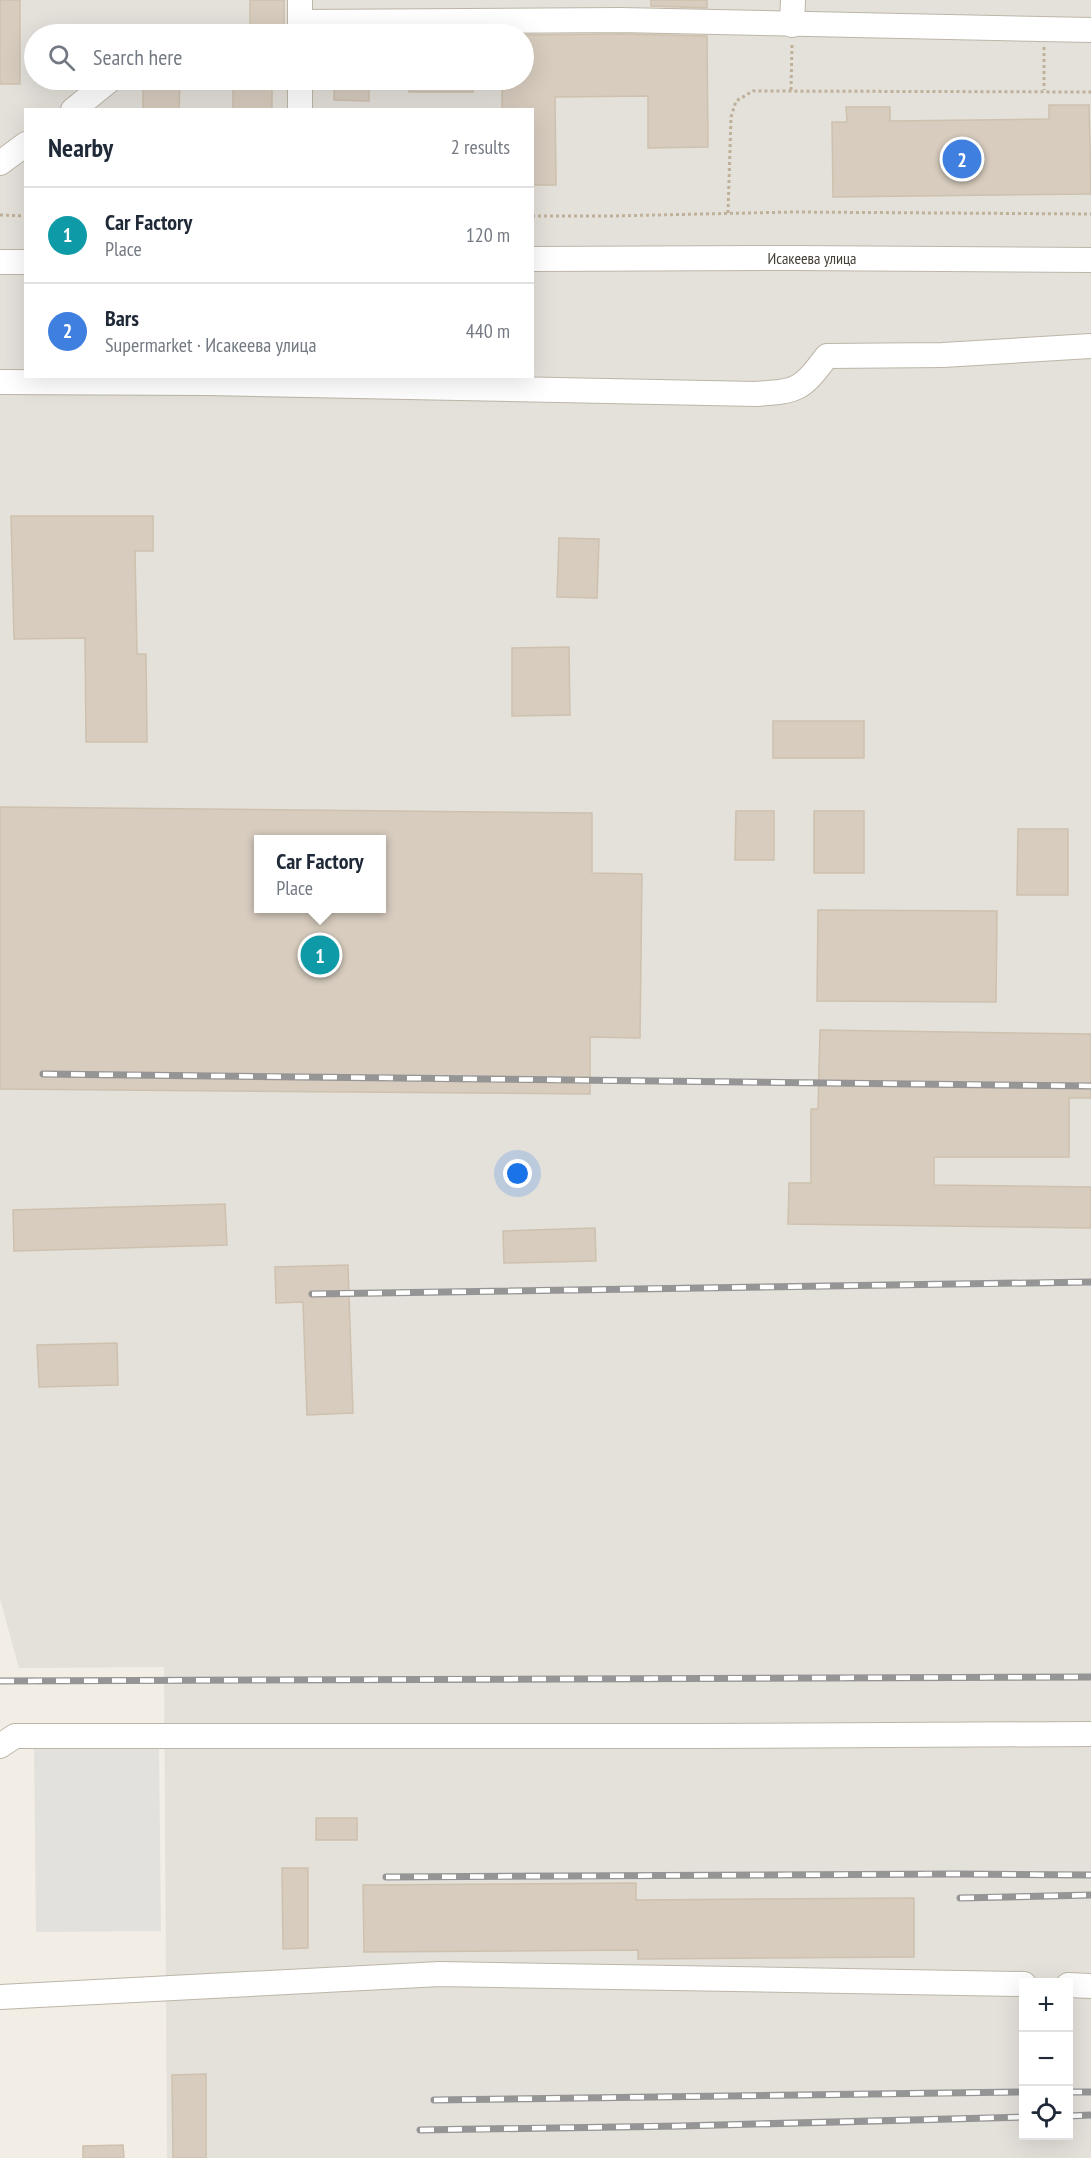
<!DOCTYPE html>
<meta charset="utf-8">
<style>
:root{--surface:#fff;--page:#f6f6f7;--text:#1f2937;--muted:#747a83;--line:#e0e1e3;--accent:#f63718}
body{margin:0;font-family:"PT Sans Narrow",sans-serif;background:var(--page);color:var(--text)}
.controls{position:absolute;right:18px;bottom:18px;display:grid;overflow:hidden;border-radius:0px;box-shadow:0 6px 24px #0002}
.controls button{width:54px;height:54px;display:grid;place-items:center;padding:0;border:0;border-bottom:2px solid var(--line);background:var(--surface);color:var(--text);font:30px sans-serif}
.you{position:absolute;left:518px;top:1174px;width:21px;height:21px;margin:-15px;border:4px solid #fff;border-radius:50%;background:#1a73e8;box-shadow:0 0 0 9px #1a73e833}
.badge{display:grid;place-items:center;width:39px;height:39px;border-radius:50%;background:var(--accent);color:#fff;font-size:20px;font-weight:700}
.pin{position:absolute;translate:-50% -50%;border:3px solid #fff;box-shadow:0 2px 6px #0006}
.popup{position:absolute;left:254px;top:835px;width:132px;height:78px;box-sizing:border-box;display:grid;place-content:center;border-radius:0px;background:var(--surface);filter:drop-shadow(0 2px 4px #0005);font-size:20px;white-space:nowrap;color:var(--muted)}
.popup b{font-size:22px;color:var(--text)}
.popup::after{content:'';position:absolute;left:50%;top:100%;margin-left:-12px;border:12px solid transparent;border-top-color:var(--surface)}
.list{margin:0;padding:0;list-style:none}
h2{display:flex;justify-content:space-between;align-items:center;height:78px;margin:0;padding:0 24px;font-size:26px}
h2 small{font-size:20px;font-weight:400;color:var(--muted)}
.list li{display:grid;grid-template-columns:39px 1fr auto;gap:18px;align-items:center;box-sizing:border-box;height:96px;padding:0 24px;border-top:2px solid var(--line)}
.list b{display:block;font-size:22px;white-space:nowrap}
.list p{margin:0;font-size:20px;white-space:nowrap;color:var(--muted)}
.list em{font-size:20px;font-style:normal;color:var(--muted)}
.icon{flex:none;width:33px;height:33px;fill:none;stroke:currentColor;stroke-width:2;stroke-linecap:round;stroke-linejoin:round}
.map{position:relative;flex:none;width:1091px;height:2158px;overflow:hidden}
.search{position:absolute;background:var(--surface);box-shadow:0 6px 24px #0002;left:24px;top:24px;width:510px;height:66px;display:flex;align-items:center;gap:15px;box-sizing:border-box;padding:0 21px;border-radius:33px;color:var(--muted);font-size:22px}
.panel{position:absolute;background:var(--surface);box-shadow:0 6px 24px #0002;left:24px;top:108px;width:510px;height:270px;border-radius:0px}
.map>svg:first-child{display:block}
.industrial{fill:#e4e0da;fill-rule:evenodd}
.parking{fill:#e3e1dd}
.building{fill:#d7ccbe;stroke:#cec1ae;stroke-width:1.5;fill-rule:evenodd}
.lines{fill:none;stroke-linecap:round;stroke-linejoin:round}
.minor-casing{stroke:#bdb6a8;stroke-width:26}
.path{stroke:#bfb199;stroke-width:3;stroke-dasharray:3 3;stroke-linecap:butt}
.minor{stroke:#fff;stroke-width:24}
.rail-casing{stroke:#959595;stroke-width:7}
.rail{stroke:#fff;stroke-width:4.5;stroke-dasharray:14;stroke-linecap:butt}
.labels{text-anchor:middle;stroke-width:5;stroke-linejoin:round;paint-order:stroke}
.street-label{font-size:16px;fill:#443e35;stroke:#fff}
</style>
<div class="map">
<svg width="1091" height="2158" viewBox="0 0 1091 2158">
<rect width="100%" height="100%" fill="#f2eee5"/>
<!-- industrial -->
<path class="industrial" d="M0 0H1091V2158H167L164 1667 19 1668 0 1599ZM34 34H524V80H34ZM26 110H532V376H26ZM258 840H382V908H258ZM1024 1982H1068V2136H1024Z"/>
<!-- parking -->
<polygon class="parking" points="159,1746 161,1931 36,1932 34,1747"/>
<!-- building -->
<g class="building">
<rect x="0" y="0" width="20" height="84"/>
<rect x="250" y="0" width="34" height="33"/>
<polygon points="651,0 707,0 707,8 651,6"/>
<polygon points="620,34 707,36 708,147 648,148 648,96 555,97 556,185 532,185 532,110 502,110 502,80 524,80 524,35"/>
<polygon points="143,80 180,80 179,110 143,110"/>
<polygon points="334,80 369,80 369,101 334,100"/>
<rect x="409" y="80" width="64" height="12"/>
<rect x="233" y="88" width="39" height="22"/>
<polygon points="1049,105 1089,105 1091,194 833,197 832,122 847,122 846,107 890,107 890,121 1049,119"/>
<polygon points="11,516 153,516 153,551 135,551 137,654 146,654 147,742 86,742 85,638 14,639"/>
<polygon points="559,538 599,539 597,598 557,597"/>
<polygon points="569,647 570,715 512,716 512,648"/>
<rect x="773" y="721" width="91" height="37"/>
<path d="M0 807 592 813V873L642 874 640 1038 590 1037V1094L0 1089ZM258 840H381V909H258Z"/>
<polygon points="736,811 774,811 774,860 735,860"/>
<rect x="814" y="811" width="50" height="62"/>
<polygon points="1018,829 1068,829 1068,895 1017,895"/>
<polygon points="818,910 997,911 996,1002 817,1001"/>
<polygon points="820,1030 1091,1034 1091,1098 1069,1098 1069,1157 934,1157 934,1185 1091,1187 1091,1228 788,1224 789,1183 811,1183 811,1109 818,1109"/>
<polygon points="225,1204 227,1245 14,1251 13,1210"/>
<polygon points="595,1228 596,1261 504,1263 503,1231"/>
<polygon points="348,1265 353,1413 307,1415 303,1302 276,1303 275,1267"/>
<polygon points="117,1343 118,1385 39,1387 37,1345"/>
<rect x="316" y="1818" width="41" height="22"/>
<polygon points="282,1868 308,1868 308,1948 283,1949"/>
<polygon points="636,1883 636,1900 914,1898 914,1957 638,1959 638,1950 364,1952 363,1885"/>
<polygon points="206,2074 206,2158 173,2158 172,2075"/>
<polygon points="123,2145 124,2158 83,2158 83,2146"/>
</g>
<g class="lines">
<defs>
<g id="minor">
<polyline points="300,0 300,34"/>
<polyline points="300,22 620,20 1091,30"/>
<polyline points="792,25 793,0"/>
<polyline points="300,80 300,110"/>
<polyline points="73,110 110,80"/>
<polyline points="0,163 26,144"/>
<polyline points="532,259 794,258 1091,260"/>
<polyline points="0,262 26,262"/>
<path d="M0 382 208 383 756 394C799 391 801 390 827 356L943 355 1091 346"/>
<polyline points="0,1746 15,1736 700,1736 1091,1734"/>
<polyline points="1068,1985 1091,1986"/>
<polyline points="0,1997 440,1974 1024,1984"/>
</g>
</defs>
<!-- minor casing -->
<use href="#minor" class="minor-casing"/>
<!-- path -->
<g class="path">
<polyline points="1044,47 1044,90"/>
<polyline points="791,90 792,44"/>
<polyline points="728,213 731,117 736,101 753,91 1091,92"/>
<polyline points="0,215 26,216"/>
<polyline points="532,216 611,216 794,212 1091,214"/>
</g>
<!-- minor -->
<use href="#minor" class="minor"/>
<defs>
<g id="rail">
<polyline points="43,1074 1091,1086"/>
<polyline points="312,1294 1091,1282"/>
<polyline points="0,1681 1091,1677"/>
<polyline points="386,1877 955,1874 1091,1875"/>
<polyline points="960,1898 1091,1895"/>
<polyline points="1068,2092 1091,2092"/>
<polyline points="434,2100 1024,2092"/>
<polyline points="1068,2116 1091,2115"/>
<polyline points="420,2130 681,2126 1024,2117"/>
</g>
</defs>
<!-- rail casing -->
<use href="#rail" class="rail-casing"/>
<!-- rail -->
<use href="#rail" class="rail"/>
</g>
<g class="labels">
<!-- street labels -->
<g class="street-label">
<text x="812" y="264">Исакеева улица</text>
</g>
</g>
</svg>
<div class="controls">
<button>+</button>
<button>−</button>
<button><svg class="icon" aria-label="locate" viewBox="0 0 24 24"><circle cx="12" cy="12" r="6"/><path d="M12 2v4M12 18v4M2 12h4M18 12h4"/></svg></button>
</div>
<div class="you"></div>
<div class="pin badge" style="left:320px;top:955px;background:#0f9aa8">1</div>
<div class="popup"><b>Car Factory</b>Place</div>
<div class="pin badge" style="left:962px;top:159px;background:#3f7fe0">2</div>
<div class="search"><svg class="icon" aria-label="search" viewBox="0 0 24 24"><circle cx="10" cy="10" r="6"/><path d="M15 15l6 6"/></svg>Search here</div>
<section class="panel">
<h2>Nearby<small>2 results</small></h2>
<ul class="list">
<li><span class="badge" style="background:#0f9aa8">1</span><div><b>Car Factory</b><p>Place</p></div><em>120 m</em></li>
<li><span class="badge" style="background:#3f7fe0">2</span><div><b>Bars</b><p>Supermarket · Исакеева улица</p></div><em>440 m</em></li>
</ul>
</section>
</div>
